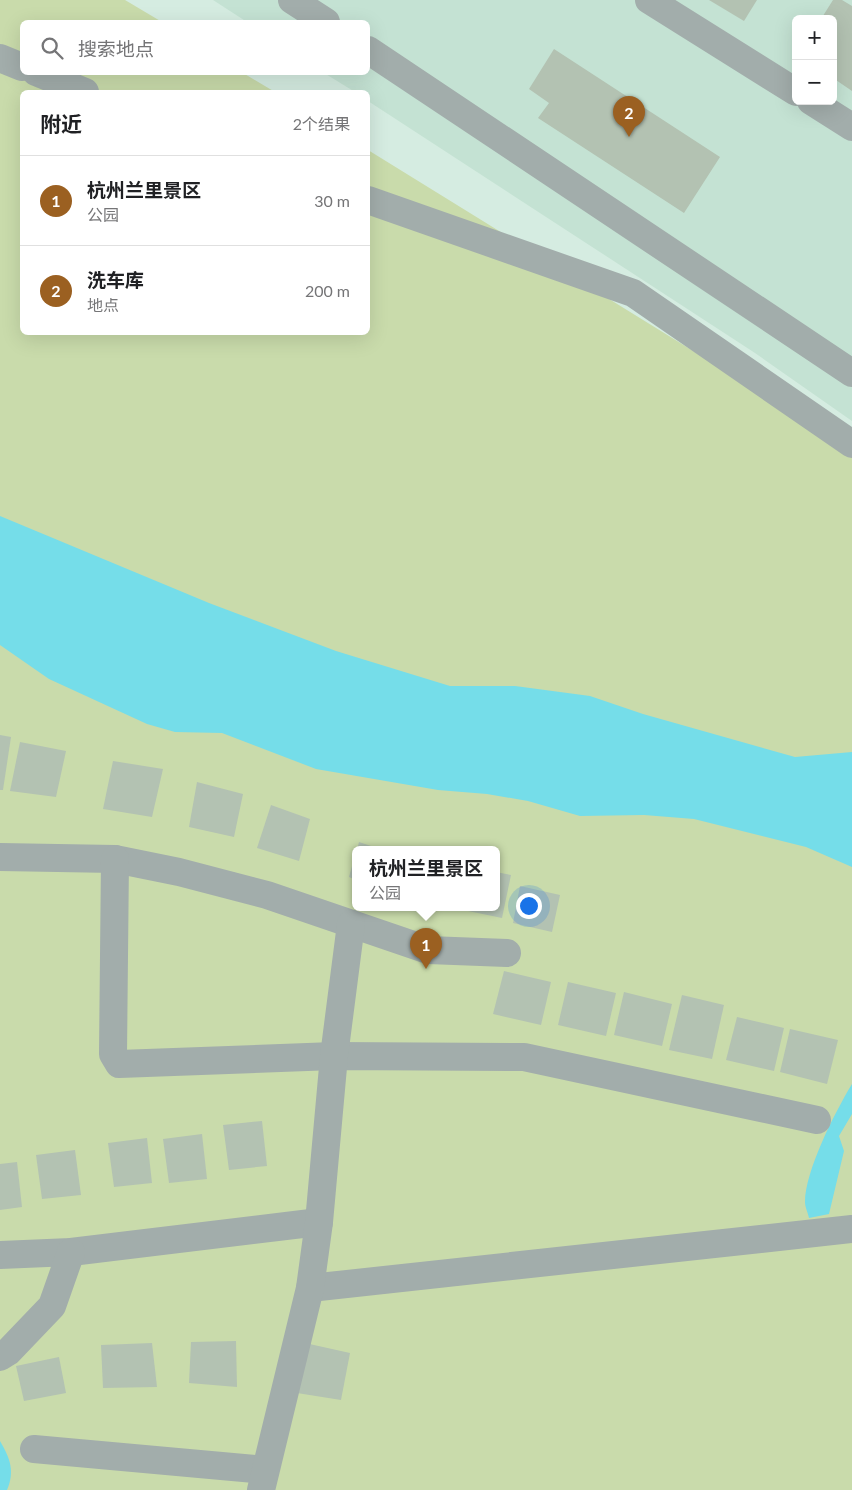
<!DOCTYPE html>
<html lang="zh">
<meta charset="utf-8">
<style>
:root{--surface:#fff;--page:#f6f6f6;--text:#202124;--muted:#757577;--line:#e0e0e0;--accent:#9b6021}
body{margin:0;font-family:Lato,"Noto Sans SC",sans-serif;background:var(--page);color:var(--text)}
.controls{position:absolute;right:15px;top:15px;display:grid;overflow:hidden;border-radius:8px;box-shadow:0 5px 20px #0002}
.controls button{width:45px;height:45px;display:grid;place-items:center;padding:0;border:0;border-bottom:1px solid var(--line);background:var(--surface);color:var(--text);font:25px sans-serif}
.you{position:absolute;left:528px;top:905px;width:18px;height:18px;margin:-12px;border:4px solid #fff;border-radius:50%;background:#1a73e8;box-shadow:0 0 0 8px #1a73e833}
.badge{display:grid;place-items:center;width:32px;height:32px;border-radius:50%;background:var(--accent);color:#fff;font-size:16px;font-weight:700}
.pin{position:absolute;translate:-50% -41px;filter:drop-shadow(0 1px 2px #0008)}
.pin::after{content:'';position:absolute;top:26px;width:18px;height:15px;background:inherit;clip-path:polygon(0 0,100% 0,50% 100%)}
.popup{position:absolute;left:352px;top:846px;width:148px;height:65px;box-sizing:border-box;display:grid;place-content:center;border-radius:8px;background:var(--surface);filter:drop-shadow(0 1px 4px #0005);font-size:16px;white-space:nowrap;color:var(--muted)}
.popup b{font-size:19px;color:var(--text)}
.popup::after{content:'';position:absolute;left:50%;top:100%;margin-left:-10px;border:10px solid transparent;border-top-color:var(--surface)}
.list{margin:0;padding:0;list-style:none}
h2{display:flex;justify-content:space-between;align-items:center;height:65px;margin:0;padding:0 20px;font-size:21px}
h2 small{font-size:16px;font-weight:400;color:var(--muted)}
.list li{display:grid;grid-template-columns:32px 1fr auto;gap:15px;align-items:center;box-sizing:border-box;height:90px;padding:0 20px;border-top:1px solid var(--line)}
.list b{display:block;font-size:19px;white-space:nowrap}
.list p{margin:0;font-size:16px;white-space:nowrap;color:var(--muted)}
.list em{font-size:16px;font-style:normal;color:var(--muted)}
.icon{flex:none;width:28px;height:28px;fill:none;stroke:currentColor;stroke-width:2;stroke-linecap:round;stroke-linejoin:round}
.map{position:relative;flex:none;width:852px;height:1490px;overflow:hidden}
.search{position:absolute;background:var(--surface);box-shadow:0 5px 20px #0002;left:20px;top:20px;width:350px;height:55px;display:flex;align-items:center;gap:12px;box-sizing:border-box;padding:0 18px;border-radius:8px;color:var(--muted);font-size:19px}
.panel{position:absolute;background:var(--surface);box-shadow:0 5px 20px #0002;left:20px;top:90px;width:350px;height:245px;border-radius:8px}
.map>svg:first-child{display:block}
.built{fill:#c4e2d3;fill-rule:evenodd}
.green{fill:#c9dbab;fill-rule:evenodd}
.water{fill:#75dde9}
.building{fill:#b3c2b2}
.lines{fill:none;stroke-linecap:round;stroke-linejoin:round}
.minor{stroke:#a2adab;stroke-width:28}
</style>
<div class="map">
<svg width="852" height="1490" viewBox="0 0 852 1490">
<rect width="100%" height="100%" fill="#d5ece1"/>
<!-- built -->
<path class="built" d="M213 0H852V421L755 353 368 101V92H355L324 73 368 72V22H247ZM796 19H833V101H796Z"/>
<!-- green -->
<path class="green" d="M0 0H125L162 22H22V72L243 73 275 92H22V332H368V150L852 449V1490H0ZM356 850H496V908H356Z"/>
<!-- water -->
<g class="water">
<polygon points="0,516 209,603 336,651 450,686 515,686 590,696 643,714 795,757 852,752 852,867 806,847 694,819 644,815 580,816 528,801 487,794 438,790 316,769 222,733 175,732 147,724 49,679 0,645"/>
<path d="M852 1084V1114L839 1136 844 1151 829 1214 809 1218C808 1213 805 1207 805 1202 805 1171 835 1112 852 1084Z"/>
<path d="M0 1441C10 1458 15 1471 7 1490H0Z"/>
</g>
<!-- building -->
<g class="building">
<polygon points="709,0 757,0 744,21"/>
<polygon points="833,0 842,0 852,6 852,91 833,78 833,19 821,19"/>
<polygon points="554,49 720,157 684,213 538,118 549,103 529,89"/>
<polygon points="0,735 11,737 3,790 0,790"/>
<polygon points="20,742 66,751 56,797 10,791"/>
<polygon points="113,761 163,769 152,817 103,809"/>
<polygon points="197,782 243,794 234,837 189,827"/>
<polygon points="271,805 310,819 299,861 257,848"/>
<polygon points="359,842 383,850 357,850"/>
<polygon points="355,855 356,855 356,880 349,877"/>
<polygon points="496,872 511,875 502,918 463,910 463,908 496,908"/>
<polygon points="520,886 560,895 552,932 513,923"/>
<polygon points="504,971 551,982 541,1025 493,1014"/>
<polygon points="568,982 616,993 606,1036 558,1025"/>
<polygon points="624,992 672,1004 662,1046 614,1035"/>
<polygon points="682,995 724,1005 712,1059 669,1050"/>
<polygon points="737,1017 784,1028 774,1071 726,1060"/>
<polygon points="790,1029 838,1040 827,1084 780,1072"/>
<polygon points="262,1121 267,1166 229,1170 223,1125"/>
<polygon points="202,1134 207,1179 169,1183 163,1139"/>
<polygon points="147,1138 152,1183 114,1187 108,1143"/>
<polygon points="75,1150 81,1195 42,1199 36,1155"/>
<polygon points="17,1162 22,1207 0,1210 0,1164"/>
<polygon points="236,1341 237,1387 189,1383 191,1342"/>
<polygon points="152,1343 157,1387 103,1388 101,1345"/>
<polygon points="305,1343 350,1353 341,1400 297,1393"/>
<polygon points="59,1357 66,1393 24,1401 16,1366"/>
</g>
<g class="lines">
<!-- minor -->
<g class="minor">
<polyline points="292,0 326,22"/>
<polyline points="649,0 796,92"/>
<polyline points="368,50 852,373"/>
<polyline points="0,58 22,67"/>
<polyline points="36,72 85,92"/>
<polyline points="811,101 852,127"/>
<polyline points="368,200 633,293 852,444"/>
<polyline points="0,857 115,859 179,872 267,895 428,950 507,953"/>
<polyline points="115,859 113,1054 119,1064 334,1056 524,1057 817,1120"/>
<polyline points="0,1255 71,1252 319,1222"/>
<polyline points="310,1288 852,1229"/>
<polyline points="0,1357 8,1352 52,1306 71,1252"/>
<polyline points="34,1449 265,1470"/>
<polyline points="261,1490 310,1288 319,1222 334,1056 351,924"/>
</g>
</g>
</svg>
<div class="controls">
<button>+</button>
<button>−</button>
</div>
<div class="you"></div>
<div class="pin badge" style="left:426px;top:969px">1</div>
<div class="popup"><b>杭州兰里景区</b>公园</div>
<div class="pin badge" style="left:629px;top:137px">2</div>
<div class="search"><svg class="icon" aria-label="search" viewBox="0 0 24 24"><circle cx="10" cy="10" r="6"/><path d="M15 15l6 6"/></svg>搜索地点</div>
<section class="panel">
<h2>附近<small>2个结果</small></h2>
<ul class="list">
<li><span class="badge">1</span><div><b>杭州兰里景区</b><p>公园</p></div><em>30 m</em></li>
<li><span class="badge">2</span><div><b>洗车库</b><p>地点</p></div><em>200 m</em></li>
</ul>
</section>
</div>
